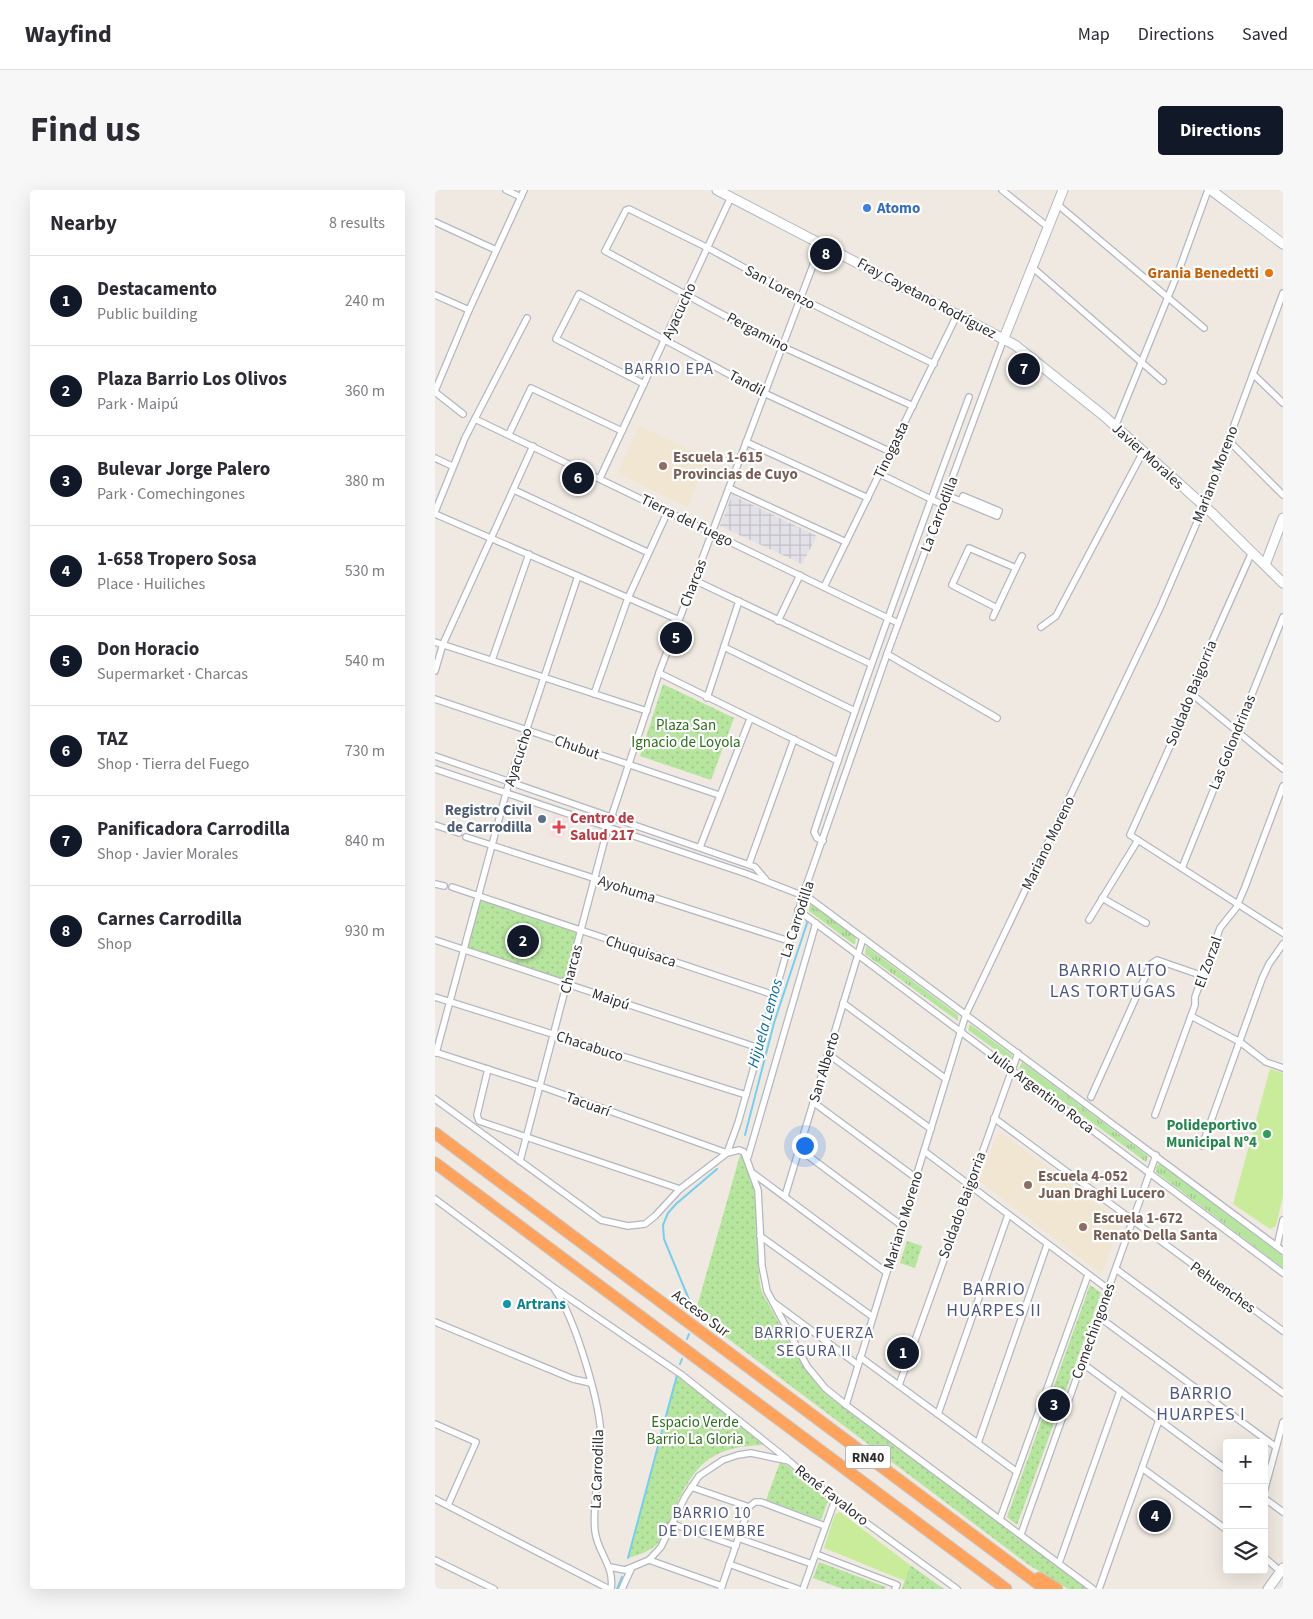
<!DOCTYPE html>
<meta charset="utf-8">
<style>
:root{--surface:#fff;--page:#f7f7f7;--text:#2b2b33;--muted:#7c7c81;--line:#e1e1e2;--accent:#111827}
body{margin:0;font-family:"Source Sans 3",sans-serif;background:var(--page);color:var(--text)}
.controls{position:absolute;right:15px;bottom:15px;display:grid;overflow:hidden;border-radius:5px;box-shadow:0 5px 20px #0002}
.controls button{width:45px;height:45px;display:grid;place-items:center;padding:0;border:0;border-bottom:1px solid var(--line);background:var(--surface);color:var(--text);font:25px sans-serif}
.you{position:absolute;left:369px;top:955px;width:18px;height:18px;margin:-12px;border:4px solid #fff;border-radius:50%;background:#1a73e8;box-shadow:0 0 0 8px #1a73e833}
.badge{display:grid;place-items:center;width:32px;height:32px;border-radius:50%;background:var(--accent);color:#fff;font-size:16px;font-weight:700}
.pin{position:absolute;translate:-50% -50%;border:2px solid #fff;box-shadow:0 1px 5px #0006}
.list{margin:0;padding:0;list-style:none}
h2{display:flex;justify-content:space-between;align-items:center;height:65px;margin:0;padding:0 20px;font-size:21px}
h2 small{font-size:16px;font-weight:400;color:var(--muted)}
.list li{display:grid;grid-template-columns:32px 1fr auto;gap:15px;align-items:center;box-sizing:border-box;height:90px;padding:0 20px;border-top:1px solid var(--line)}
.list b{display:block;font-size:19px;white-space:nowrap}
.list p{margin:0;font-size:16px;white-space:nowrap;color:var(--muted)}
.list em{font-size:16px;font-style:normal;color:var(--muted)}
.icon{flex:none;width:28px;height:28px;fill:none;stroke:currentColor;stroke-width:2;stroke-linecap:round;stroke-linejoin:round}
.map{position:relative;flex:none;width:848px;height:1399px;overflow:hidden;border-radius:5px}
header{display:flex;align-items:center;gap:30px;box-sizing:border-box;height:70px;padding:0 25px;background:var(--surface);border-bottom:1px solid var(--line)}
header strong{font-size:24px}
nav{display:flex;gap:28px;margin-inline-start:auto;font-size:18px}
.intro{display:flex;align-items:center;justify-content:space-between;box-sizing:border-box;height:120px;padding:0 30px}
h1{margin:0;font-size:35px}
.button{padding:12px 22px;border-radius:5px;background:var(--accent);color:#fff;font-size:18px;font-weight:700}
main{display:flex;gap:30px;padding:0 30px}
aside{flex:1;background:var(--surface);border-radius:5px;box-shadow:0 5px 20px #0002}
.map>svg:first-child{display:block}
.industrial{fill:url(#industrial-grid)}
.education{fill:#f0e6d1}
.medical{fill:#f5dfe0}
.grass{fill:url(#grass-tufts)}
.park{fill:url(#park-dots)}
.pitch{fill:#c9ec9a}
.lines{fill:none;stroke-linecap:round;stroke-linejoin:round}
.stream{stroke:#75cff0;stroke-width:2}
.street-casing{stroke:#b4b7c1;stroke-width:8}
.secondary-casing{stroke:#b4b7c1;stroke-width:11}
.highway-casing{stroke:#c9c9c9;stroke-width:13}
.street{stroke:#fff;stroke-width:5.5}
.secondary{stroke:#fff;stroke-width:9}
.highway{stroke:#ffa35c;stroke-width:11}
.shop-dot{fill:#3f7fe0;stroke:#fff;stroke-width:2}
.food-dot{fill:#e8710a;stroke:#fff;stroke-width:2}
.education-dot{fill:#8d6e63;stroke:#fff;stroke-width:2}
.service-dot{fill:#5c6f8a;stroke:#fff;stroke-width:2}
.health-dot{fill:#e0444e;stroke:#fff;stroke-width:2}
.leisure-dot{fill:#2e9e5b;stroke:#fff;stroke-width:2}
.culture-dot{fill:#0f9aa8;stroke:#fff;stroke-width:2}
.labels{text-anchor:middle;stroke-width:4.5;stroke-linejoin:round;paint-order:stroke}
.shield{fill:#fff;stroke:#6d6d6d;stroke-width:1}
.shield-label{font-size:14px;font-weight:bold;fill:#2e2e2e}
.shop-label{font-size:15px;font-weight:bold;fill:#366cbe;stroke:#fff;text-anchor:start}
.food-label{font-size:15px;font-weight:bold;fill:#c56008;stroke:#fff;text-anchor:end}
.street-label{font-size:15px;fill:#2e2e2e;stroke:#fff}
.education-label{font-size:15px;font-weight:bold;fill:#785e54;stroke:#fff;text-anchor:start}
.park-label{font-size:15px;fill:#2c6e1b;stroke:#fff}
.service-label{font-size:15px;font-weight:bold;fill:#4e5e75;stroke:#fff;text-anchor:end}
.health-label{font-size:15px;font-weight:bold;fill:#be3a42;stroke:#fff;text-anchor:start}
.leisure-label{font-size:15px;font-weight:bold;fill:#27864d;stroke:#fff;text-anchor:end}
.culture-label{font-size:15px;font-weight:bold;fill:#0d838f;stroke:#fff;text-anchor:start}
.neighbourhood-label{font-size:16px;letter-spacing:1px;fill:#4d5680;stroke:#fff}
.water-label{font-size:16px;font-style:italic;fill:#0d6fa3;stroke:#fff}
.quarter-label{font-size:18px;letter-spacing:1px;fill:#4d5680;stroke:#fff}
</style>
<header>
<strong>Wayfind</strong>
<nav><a>Map</a><a>Directions</a><a>Saved</a></nav>
</header>
<div class="intro"><h1>Find us</h1><a class="button">Directions</a></div>
<main>
<aside>
<h2>Nearby<small>8 results</small></h2>
<ul class="list">
<li><span class="badge">1</span><div><b>Destacamento</b><p>Public building</p></div><em>240 m</em></li>
<li><span class="badge">2</span><div><b>Plaza Barrio Los Olivos</b><p>Park · Maipú</p></div><em>360 m</em></li>
<li><span class="badge">3</span><div><b>Bulevar Jorge Palero</b><p>Park · Comechingones</p></div><em>380 m</em></li>
<li><span class="badge">4</span><div><b>1-658 Tropero Sosa</b><p>Place · Huiliches</p></div><em>530 m</em></li>
<li><span class="badge">5</span><div><b>Don Horacio</b><p>Supermarket · Charcas</p></div><em>540 m</em></li>
<li><span class="badge">6</span><div><b>TAZ</b><p>Shop · Tierra del Fuego</p></div><em>730 m</em></li>
<li><span class="badge">7</span><div><b>Panificadora Carrodilla</b><p>Shop · Javier Morales</p></div><em>840 m</em></li>
<li><span class="badge">8</span><div><b>Carnes Carrodilla</b><p>Shop</p></div><em>930 m</em></li>
</ul>
</aside>
<div class="map">
<svg width="848" height="1399" viewBox="0 0 848 1399">
<defs>
<pattern id="industrial-grid" width="8" height="8" patternUnits="userSpaceOnUse" patternTransform="scale(1.25)"><rect width="8" height="8" fill="#e3e1e8"/><path d="M0 4h8M4 0v8" fill="none" stroke="#c3c1c7"/></pattern>
<pattern id="grass-tufts" width="24" height="20" patternUnits="userSpaceOnUse" patternTransform="scale(1.25)"><rect width="24" height="20" fill="#b6e59e"/><path d="M3 7l-1-3M5 7V3M7 7l1-3M15 17l-1-3M17 17v-4M19 17l1-3" fill="none" stroke="#9dc588"/></pattern>
<pattern id="park-dots" width="8" height="8" patternUnits="userSpaceOnUse" patternTransform="scale(1.25)"><rect width="8" height="8" fill="#b6e59e"/><path d="M2 2h.1M6 6h.1" fill="none" stroke="#9dc588" stroke-width="1.8" stroke-linecap="round"/></pattern>
</defs>
<rect width="100%" height="100%" fill="#efe9e1"/>
<!-- industrial -->
<polygon class="industrial" points="297,305 382,346 367,374 285,336"/>
<!-- education -->
<g class="education">
<polygon points="204,236 273,268 252,317 183,283"/>
<polygon points="567,943 686,1032 668,1080 664,1082 544,991 562,945"/>
</g>
<!-- medical -->
<polygon class="medical" points="120,624 134,630 128,650 113,645"/>
<!-- grass -->
<g class="grass">
<polygon points="375,713 421,747 420,754 418,754 374,721"/>
<polygon points="431,756 523,825 523,831 430,764"/>
<polygon points="535,834 577,865 576,871 533,840"/>
<polygon points="587,872 713,966 711,972 584,879"/>
<polygon points="725,973 848,1066 848,1078 721,982 721,977"/>
</g>
<!-- park -->
<g class="park">
<polygon points="228,494 299,528 276,590 205,566"/>
<polygon points="44,706 146,742 132,794 29,759"/>
<path d="M305 965C326 976 321 1070 325 1095 327 1105 335 1116 340 1126 358 1160 375 1191 405 1215L652 1399H633L594 1375 260 1124Z"/>
<polygon points="472,1051 487,1056 480,1078 465,1073"/>
<polygon points="655,1095 666,1103 582,1335 572,1327"/>
<path d="M242 1185 328 1255C275 1257 260 1274 239 1320 234 1331 231 1343 224 1352 216 1361 204 1365 193 1368Z"/>
<polygon points="345,1272 353,1276 393,1311 386,1330 331,1310"/>
<polygon points="384,1372 451,1397 450,1399 408,1399 378,1388"/>
<polygon points="475,1375 509,1399 467,1399"/>
</g>
<!-- pitch -->
<g class="pitch">
<polygon points="835,879 848,883 848,1006 841,1036 835,1039 798,1014"/>
<polygon points="405,1322 475,1375 470,1391 389,1358 400,1324"/>
</g>
<g class="lines">
<!-- stream -->
<g class="stream">
<polyline points="310,945 339,833 373,730"/>
<polyline points="260,1124 229,1049 228,1035 233,1023 241,1014 282,979"/>
<polyline points="252,1149 254,1144"/>
<polyline points="245,1174 247,1169"/>
<polyline points="193,1368 242,1185"/>
<polyline points="182,1399 187,1387"/>
</g>
<defs>
<g id="street">
<polyline points="71,0 86,7"/>
<polyline points="567,0 613,37"/>
<polyline points="622,14 769,138"/>
<polyline points="0,32 61,60"/>
<polyline points="597,77 728,191"/>
<polyline points="0,105 34,120"/>
<polyline points="818,184 848,213"/>
<polyline points="209,194 121,149 144,104 329,203 456,262"/>
<polyline points="0,201 34,120 89,0"/>
<polyline points="0,202 28,224"/>
<polyline points="478,216 348,157 170,61 191,20 194,19 273,58 365,108 499,174"/>
<polyline points="40,229 463,433"/>
<polyline points="680,237 744,80 773,0"/>
<polyline points="74,244 96,198 187,241"/>
<polyline points="794,251 848,305"/>
<polyline points="311,252 433,308"/>
<polyline points="0,268 17,276"/>
<polyline points="445,284 508,315"/>
<polyline points="165,288 296,7"/>
<polyline points="294,298 411,352"/>
<polyline points="79,300 212,362"/>
<polyline points="511,305 562,326 564,321 528,306 526,311"/>
<polyline points="0,322 30,248 92,128"/>
<polyline points="0,324 244,430"/>
<polygon points="534,358 581,378 562,418 517,395"/>
<polyline points="817,362 768,472 768,483 695,645 848,743"/>
<polyline points="581,378 587,366"/>
<polyline points="259,390 436,474"/>
<polyline points="389,397 523,123"/>
<polyline points="558,427 562,418"/>
<polyline points="343,431 365,385"/>
<polyline points="606,437 621,426 708,262"/>
<polyline points="0,452 212,521"/>
<polyline points="289,457 420,521"/>
<polyline points="452,464 562,528"/>
<polyline points="57,470 94,364"/>
<polyline points="0,481 8,454 98,256"/>
<polyline points="224,483 403,571"/>
<polyline points="159,504 193,408 233,321"/>
<polyline points="758,505 848,579"/>
<polyline points="272,508 304,411"/>
<polyline points="0,509 284,605"/>
<polyline points="0,566 320,677 331,690"/>
<polyline points="0,579 312,684 374,708 848,1061"/>
<polyline points="0,635 24,643"/>
<polyline points="31,647 354,751"/>
<path d="M388 651 382 648 379 642C427 496 480 352 534 207"/>
<polyline points="265,657 315,529"/>
<polyline points="314,674 359,549"/>
<polyline points="747,678 848,427"/>
<polyline points="0,694 9,696"/>
<polyline points="17,697 339,805"/>
<polyline points="667,708 711,733"/>
<polyline points="363,720 848,1083"/>
<polyline points="654,730 703,650"/>
<polyline points="0,750 324,858"/>
<polyline points="0,807 311,905"/>
<polyline points="408,813 511,889"/>
<polyline points="756,826 805,852 831,872 848,878"/>
<polyline points="0,862 105,896 292,963 304,960 309,962 323,1000 327,1076 332,1101 372,1176 390,1198 411,1215 658,1399"/>
<polyline points="1,863 74,592 143,386"/>
<polyline points="393,864 496,939"/>
<polyline points="53,879 42,925 44,931 245,999"/>
<polyline points="656,907 716,774 722,770 768,786"/>
<polyline points="0,909 166,1030 193,1036 210,1034 220,1026 245,999 292,963 303,933 368,705 452,464 569,148"/>
<polyline points="378,912 481,988"/>
<polyline points="720,925 760,815 760,807 785,738 801,718 810,697 848,596"/>
<polyline points="559,928 848,1141"/>
<polyline points="767,956 827,789 834,774 848,754"/>
<polyline points="364,959 466,1035"/>
<polyline points="489,961 673,1099"/>
<polyline points="313,967 381,733"/>
<polyline points="85,971 173,637 224,483 386,54"/>
<polyline points="319,984 451,1082"/>
<polyline points="350,1006 428,748"/>
<polyline points="0,1009 118,1097 247,1185 352,1269"/>
<polyline points="325,1046 438,1127"/>
<polyline points="842,1056 848,1030"/>
<polyline points="681,1079 848,1203"/>
<path d="M120 1100C140 1128 166 1215 166 1249 165 1278 157 1313 160 1341 162 1362 180 1376 176 1399"/>
<polyline points="338,1112 423,1175"/>
<polyline points="664,1127 841,1257"/>
<polyline points="0,1132 138,1189 156,1193"/>
<polyline points="425,1167 582,1282"/>
<polyline points="647,1173 792,1280"/>
<polyline points="464,1195 583,863"/>
<polyline points="411,1215 531,824 725,418 769,316 848,103"/>
<polyline points="503,1224 573,1025"/>
<polyline points="0,1234 41,1252 13,1315"/>
<polyline points="543,1253 612,1055"/>
<polyline points="707,1278 792,1340"/>
<polyline points="256,1297 314,1317"/>
<polyline points="829,1302 848,1232"/>
<polyline points="829,1308 848,1322"/>
<polyline points="0,1309 174,1399"/>
<polyline points="565,1329 653,1085"/>
<polyline points="238,1334 301,1356"/>
<polyline points="586,1344 721,965"/>
<polyline points="303,1348 377,1374"/>
<polyline points="381,1364 462,1395 460,1399"/>
<polyline points="829,1367 845,1381"/>
<polyline points="0,1370 59,1399"/>
<polyline points="214,1370 287,1396"/>
<polyline points="624,1373 685,1201"/>
<polyline points="294,1374 363,1399"/>
<polyline points="175,1377 190,1380 214,1370 226,1357 250,1307 264,1286 288,1270 303,1265 316,1263 354,1271 400,1310 522,1399"/>
<polyline points="187,1399 196,1379"/>
<polyline points="286,1399 314,1317 320,1312 326,1312 390,1336"/>
<polyline points="368,1399 400,1310"/>
<polyline points="664,1399 724,1230"/>
</g>
<g id="secondary">
<polyline points="282,0 580,155 669,226 777,323 848,393"/>
<polyline points="776,0 848,54"/>
<polyline points="569,148 628,0"/>
<polyline points="830,375 848,328"/>
<polyline points="833,1399 848,1378"/>
</g>
<g id="highway">
<polyline points="0,943 610,1399"/>
<polyline points="0,973 571,1399"/>
<polyline points="604,1388 622,1399"/>
</g>
</defs>
<!-- street casing -->
<use href="#street" class="street-casing"/>
<!-- secondary casing -->
<use href="#secondary" class="secondary-casing"/>
<!-- highway casing -->
<use href="#highway" class="highway-casing"/>
<!-- street -->
<use href="#street" class="street"/>
<!-- secondary -->
<use href="#secondary" class="secondary"/>
<!-- highway -->
<use href="#highway" class="highway"/>
</g>
<!-- markers -->
<circle class="shop-dot" cx="432" cy="18" r="5"/>
<circle class="food-dot" cx="834" cy="83" r="5"/>
<g class="education-dot">
<circle cx="228" cy="276" r="5"/>
<circle cx="593" cy="995" r="5"/>
<circle cx="648" cy="1037" r="5"/>
</g>
<circle class="service-dot" cx="107" cy="629" r="5"/>
<path class="health-dot" d="M121.5 629.5h5v5h5v5h-5v5h-5v-5h-5v-5h5z"/>
<circle class="leisure-dot" cx="832" cy="944" r="5"/>
<circle class="culture-dot" cx="72" cy="1114" r="5"/>
<g class="labels">
<!-- shield labels -->
<rect class="shield" x="410.5" y="1255.5" width="45" height="23" rx="4"/>
<g class="shield-label">
<text x="433" y="1272">RN40</text>
</g>
<!-- shop labels -->
<g class="shop-label">
<text x="442" y="23">Atomo</text>
</g>
<!-- food labels -->
<g class="food-label">
<text x="824" y="88">Grania Benedetti</text>
</g>
<!-- street labels -->
<g class="street-label">
<text transform="translate(345 97) rotate(28)" y="5">San Lorenzo</text>
<text transform="translate(492 108) rotate(28)" y="5">Fray Cayetano Rodríguez</text>
<text transform="translate(244 121) rotate(-65)" y="5">Ayacucho</text>
<text transform="translate(323 142) rotate(28)" y="5">Pergamino</text>
<text transform="translate(312 193) rotate(28)" y="5">Tandil</text>
<text transform="translate(456 260) rotate(-64)" y="5">Tinogasta</text>
<text transform="translate(713 266) rotate(42)" y="5">Javier Morales</text>
<text transform="translate(780 284) rotate(-69)" y="5">Mariano Moreno</text>
<text transform="translate(504 324) rotate(-69)" y="5">La Carrodilla</text>
<text transform="translate(252 330) rotate(26)" y="5">Tierra del Fuego</text>
<text transform="translate(258 393) rotate(-69)" y="5">Charcas</text>
<text transform="translate(756 503) rotate(-68)" y="5">Soldado Baigorria</text>
<text transform="translate(797 552) rotate(-68)" y="5">Las Golondrinas</text>
<text transform="translate(142 557) rotate(19)" y="5">Chubut</text>
<text transform="translate(83 567) rotate(-72)" y="5">Ayacucho</text>
<text transform="translate(613 653) rotate(-64)" y="5">Mariano Moreno</text>
<text transform="translate(192 699) rotate(18)" y="5">Ayohuma</text>
<text transform="translate(362 729) rotate(-72)" y="5">La Carrodilla</text>
<text transform="translate(206 761) rotate(18)" y="5">Chuquisaca</text>
<text transform="translate(773 772) rotate(-70)" y="5">El Zorzal</text>
<text transform="translate(136 779) rotate(-75)" y="5">Charcas</text>
<text transform="translate(176 809) rotate(19)" y="5">Maipú</text>
<text transform="translate(155 856) rotate(18)" y="5">Chacabuco</text>
<text transform="translate(389 877) rotate(-73)" y="5">San Alberto</text>
<text transform="translate(606 901) rotate(37)" y="5">Julio Argentino Roca</text>
<text transform="translate(153 914) rotate(20)" y="5">Tacuarí</text>
<text transform="translate(527 1015) rotate(-70)" y="5">Soldado Baigorria</text>
<text transform="translate(468 1030) rotate(-73)" y="5">Mariano Moreno</text>
<text transform="translate(788 1097) rotate(36)" y="5">Pehuenches</text>
<text transform="translate(266 1123) rotate(37)" y="5">Acceso Sur</text>
<text transform="translate(658 1141) rotate(-70)" y="5">Comechingones</text>
<text transform="translate(162 1279) rotate(-88)" y="5">La Carrodilla</text>
<text transform="translate(397 1305) rotate(38)" y="5">René Favaloro</text>
</g>
<!-- education labels -->
<g class="education-label">
<text x="238" y="272">Escuela 1-615<tspan x="238" dy="17">Provincias de Cuyo</tspan></text>
<text x="603" y="991">Escuela 4-052<tspan x="603" dy="17">Juan Draghi Lucero</tspan></text>
<text x="658" y="1033">Escuela 1-672<tspan x="658" dy="17">Renato Della Santa</tspan></text>
</g>
<!-- park labels -->
<g class="park-label">
<text x="251" y="540">Plaza San<tspan x="251" dy="17">Ignacio de Loyola</tspan></text>
<text x="260" y="1237">Espacio Verde<tspan x="260" dy="17">Barrio La Gloria</tspan></text>
</g>
<!-- service labels -->
<g class="service-label">
<text x="97" y="625">Registro Civil<tspan x="97" dy="17">de Carrodilla</tspan></text>
</g>
<!-- health labels -->
<g class="health-label">
<text x="135" y="633">Centro de<tspan x="135" dy="17">Salud 217</tspan></text>
</g>
<!-- leisure labels -->
<g class="leisure-label">
<text x="822" y="940">Polideportivo<tspan x="822" dy="17">Municipal Nº4</tspan></text>
</g>
<!-- culture labels -->
<g class="culture-label">
<text x="82" y="1119">Artrans</text>
</g>
<!-- neighbourhood labels -->
<g class="neighbourhood-label">
<text x="234" y="184">BARRIO EPA</text>
<text x="379" y="1148">BARRIO FUERZA<tspan x="379" dy="18">SEGURA II</tspan></text>
<text x="277" y="1328">BARRIO 10<tspan x="277" dy="18">DE DICIEMBRE</tspan></text>
</g>
<!-- water labels -->
<g class="water-label">
<text transform="translate(329 833) rotate(-74)" y="6">Hijuela Lemos</text>
</g>
<!-- quarter labels -->
<g class="quarter-label">
<text x="678" y="786">BARRIO ALTO<tspan x="678" dy="21">LAS TORTUGAS</tspan></text>
<text x="559" y="1105">BARRIO<tspan x="559" dy="21">HUARPES II</tspan></text>
<text x="766" y="1209">BARRIO<tspan x="766" dy="21">HUARPES I</tspan></text>
</g>
</g>
</svg>
<div class="controls">
<button>+</button>
<button>−</button>
<button><svg class="icon" aria-label="layers" viewBox="0 0 24 24"><path d="M12 4l9 5-9 5-9-5zM3 14l9 5 9-5"/></svg></button>
</div>
<div class="you"></div>
<div class="pin badge" style="left:468px;top:1163px">1</div>
<div class="pin badge" style="left:88px;top:751px">2</div>
<div class="pin badge" style="left:619px;top:1215px">3</div>
<div class="pin badge" style="left:720px;top:1326px">4</div>
<div class="pin badge" style="left:241px;top:448px">5</div>
<div class="pin badge" style="left:143px;top:288px">6</div>
<div class="pin badge" style="left:589px;top:179px">7</div>
<div class="pin badge" style="left:391px;top:64px">8</div>
</div>
</main>
